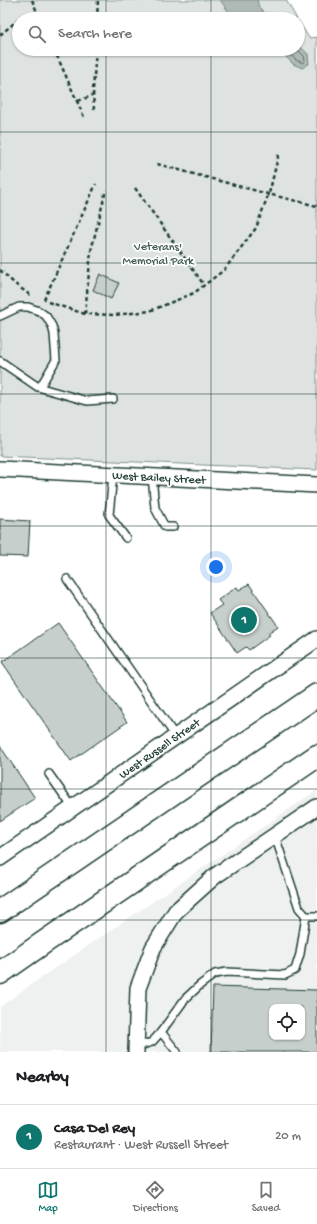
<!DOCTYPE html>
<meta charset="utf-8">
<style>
:root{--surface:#fff;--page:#f2f2f2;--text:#202124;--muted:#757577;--line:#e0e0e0;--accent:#0f766e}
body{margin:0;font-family:"Gochi Hand",sans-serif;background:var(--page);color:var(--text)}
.controls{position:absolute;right:12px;bottom:12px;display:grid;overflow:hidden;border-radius:8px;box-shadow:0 1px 3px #0004}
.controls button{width:36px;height:36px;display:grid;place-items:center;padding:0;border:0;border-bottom:1px solid var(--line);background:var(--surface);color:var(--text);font:20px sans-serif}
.you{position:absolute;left:216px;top:567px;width:14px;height:14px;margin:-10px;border:3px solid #fff;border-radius:50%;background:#1a73e8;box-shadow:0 0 0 6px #1a73e833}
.badge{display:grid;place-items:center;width:26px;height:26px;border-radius:50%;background:var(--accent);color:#fff;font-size:13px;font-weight:700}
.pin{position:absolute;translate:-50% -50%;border:2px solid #fff;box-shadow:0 1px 4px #0006}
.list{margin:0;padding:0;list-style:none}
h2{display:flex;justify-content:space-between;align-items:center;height:52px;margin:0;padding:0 16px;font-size:17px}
h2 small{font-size:13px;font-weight:400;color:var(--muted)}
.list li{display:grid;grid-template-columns:26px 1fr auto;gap:12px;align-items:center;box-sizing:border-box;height:64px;padding:0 16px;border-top:1px solid var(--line)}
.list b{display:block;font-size:15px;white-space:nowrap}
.list p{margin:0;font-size:13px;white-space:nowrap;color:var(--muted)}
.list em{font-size:13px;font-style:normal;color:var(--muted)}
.icon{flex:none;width:22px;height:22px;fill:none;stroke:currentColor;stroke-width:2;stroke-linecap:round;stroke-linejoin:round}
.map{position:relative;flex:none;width:317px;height:1052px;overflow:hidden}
.search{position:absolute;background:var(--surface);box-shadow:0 1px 3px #0004;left:12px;right:12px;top:12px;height:44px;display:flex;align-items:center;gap:10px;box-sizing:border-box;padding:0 14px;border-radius:22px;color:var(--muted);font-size:15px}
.sheet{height:116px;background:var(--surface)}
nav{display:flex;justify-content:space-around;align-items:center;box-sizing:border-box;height:56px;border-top:1px solid var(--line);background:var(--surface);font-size:11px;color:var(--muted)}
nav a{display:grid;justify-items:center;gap:2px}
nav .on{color:var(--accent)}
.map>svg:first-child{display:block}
.built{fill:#eef1f0;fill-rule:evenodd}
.green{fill:#dee3e2;stroke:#7e908b}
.water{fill:#afbab7;stroke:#758883}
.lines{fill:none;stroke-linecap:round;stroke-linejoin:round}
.shore{stroke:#596f68;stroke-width:1}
.building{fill:#c7cfcc;stroke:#1f3d34;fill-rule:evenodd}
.lane-casing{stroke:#1f3d34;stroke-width:10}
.street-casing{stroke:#1f3d34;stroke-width:18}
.highway-casing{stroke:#1f3d34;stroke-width:25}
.path{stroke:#1f3d34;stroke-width:2.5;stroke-dasharray:4 3;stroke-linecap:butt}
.lane{stroke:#fff;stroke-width:7}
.street{stroke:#fff;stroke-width:15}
.highway{stroke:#fff;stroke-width:22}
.grid{fill:none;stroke:#1f3d34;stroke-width:1;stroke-opacity:0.55}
.labels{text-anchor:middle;stroke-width:3.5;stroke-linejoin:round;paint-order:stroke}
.park-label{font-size:12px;fill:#455e57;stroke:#fff}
.street-label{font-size:12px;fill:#1f3d34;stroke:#fff}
</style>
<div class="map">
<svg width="317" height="1052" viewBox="0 0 317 1052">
<rect width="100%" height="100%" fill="#fff"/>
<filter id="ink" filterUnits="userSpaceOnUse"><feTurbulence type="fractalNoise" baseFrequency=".025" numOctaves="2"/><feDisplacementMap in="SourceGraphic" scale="8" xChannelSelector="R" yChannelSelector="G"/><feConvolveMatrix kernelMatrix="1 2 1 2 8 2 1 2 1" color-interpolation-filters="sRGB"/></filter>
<g filter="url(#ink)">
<!-- built -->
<path class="built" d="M317 790V1052H0V1007L36 981ZM272 1007H302V1037H272Z"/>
<!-- green -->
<polygon class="green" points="0,0 286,0 297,19 19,19 19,49 298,49 298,20 309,38 317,37 317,470 0,456"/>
<!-- water -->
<g class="water">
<polygon points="220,0 257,0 259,7 270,19 234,19"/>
<polygon points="298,45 308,54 309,64 302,68 293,64 278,49 298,49"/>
</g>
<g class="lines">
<!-- shore -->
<polyline class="shore" points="284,49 296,60 303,63 305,61 304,56 297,49"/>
</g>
<!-- building -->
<g class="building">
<polygon points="100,274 119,283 111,299 93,290"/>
<polygon points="0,519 30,521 28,557 0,556"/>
<polygon points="249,584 278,626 268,633 270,635 249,650 246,647 237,653 210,613 222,605 218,600 237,587 239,590"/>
<polygon points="58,623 127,722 71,761 2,662"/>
<polygon points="0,746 35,798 0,821"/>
<path d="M213 987 317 990V1052H211ZM272 1007H302V1037H272Z"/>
</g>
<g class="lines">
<defs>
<g id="lane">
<polyline points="0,316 19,307 28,307 39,311 46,316 52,326 54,334 56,360 40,387"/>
<polyline points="0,361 38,387 87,401 113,399"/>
<polyline points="113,475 109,515 126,538"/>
<polyline points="152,476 155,508 165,527 173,527"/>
<polyline points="67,579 176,737"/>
<polyline points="49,774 73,808"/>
<polyline points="275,836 299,908 306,916 317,916"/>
<polyline points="161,1032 177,1052"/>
<polyline points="136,1047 152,1042 161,1032 185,999 200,985 215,974 227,972 285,975 295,970 300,954 306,916"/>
</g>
<g id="street">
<polyline points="0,469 317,485"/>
<polyline points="0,858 317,639"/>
<polyline points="136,1052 138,988 153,948 176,911 215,876 317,807"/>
</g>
<g id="highway">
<polyline points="0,911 317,695"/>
<polyline points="0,973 43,943 317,756"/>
</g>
</defs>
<!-- lane casing -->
<use href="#lane" class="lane-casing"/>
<!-- street casing -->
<use href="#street" class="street-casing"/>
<!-- highway casing -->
<use href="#highway" class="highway-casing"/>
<!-- path -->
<g class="path">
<polyline points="32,0 40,19"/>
<polyline points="21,19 37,12"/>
<polyline points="97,19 98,0"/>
<polyline points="0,35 13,24 19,20"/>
<polyline points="54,49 84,117"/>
<polyline points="78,101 94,95"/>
<polyline points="94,110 93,90 96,49"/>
<polyline points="157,164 268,194 317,206"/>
<polyline points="135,188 204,285"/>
<polyline points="0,270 15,284 30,295"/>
<polyline points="44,300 96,184"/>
<polyline points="48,302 85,314 115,315 150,311 194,293 224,270 256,228 270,190 279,153"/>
<polyline points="85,314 91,251 106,190"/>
</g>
<!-- lane -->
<use href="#lane" class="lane"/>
<!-- street -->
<use href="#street" class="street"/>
<!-- highway -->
<use href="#highway" class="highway"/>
</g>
</g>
<!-- grid -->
<path class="grid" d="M106 0V19M211 0V19M106 49V1052M211 49V1052M0 132H317M0 263H317M0 394H317M0 526H317M0 658H317M0 789H317M0 920H317"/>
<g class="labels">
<!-- park labels -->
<g class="park-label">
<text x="158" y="250">Veterans'<tspan x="158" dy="14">Memorial Park</tspan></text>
</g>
<!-- street labels -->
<g class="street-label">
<text transform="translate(159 477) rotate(3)" y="4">West Bailey Street</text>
<text transform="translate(159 748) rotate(-35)" y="4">West Russell Street</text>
</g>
</g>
</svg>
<div class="controls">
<button><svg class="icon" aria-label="locate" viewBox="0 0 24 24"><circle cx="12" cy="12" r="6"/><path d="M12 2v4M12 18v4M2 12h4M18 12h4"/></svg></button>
</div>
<div class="you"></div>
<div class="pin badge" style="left:244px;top:620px">1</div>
<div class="search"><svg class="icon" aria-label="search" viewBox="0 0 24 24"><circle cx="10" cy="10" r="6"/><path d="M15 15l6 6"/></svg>Search here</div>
</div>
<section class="sheet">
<h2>Nearby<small></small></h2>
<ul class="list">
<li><span class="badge">1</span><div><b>Casa Del Rey</b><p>Restaurant · West Russell Street</p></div><em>20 m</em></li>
</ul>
</section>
<nav>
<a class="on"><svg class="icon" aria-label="map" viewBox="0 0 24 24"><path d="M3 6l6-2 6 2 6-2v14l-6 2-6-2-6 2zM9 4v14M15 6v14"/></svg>Map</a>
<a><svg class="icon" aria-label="directions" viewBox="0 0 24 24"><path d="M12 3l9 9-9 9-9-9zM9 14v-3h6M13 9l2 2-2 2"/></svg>Directions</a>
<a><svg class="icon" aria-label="saved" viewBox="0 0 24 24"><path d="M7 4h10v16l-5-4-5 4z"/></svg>Saved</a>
</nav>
